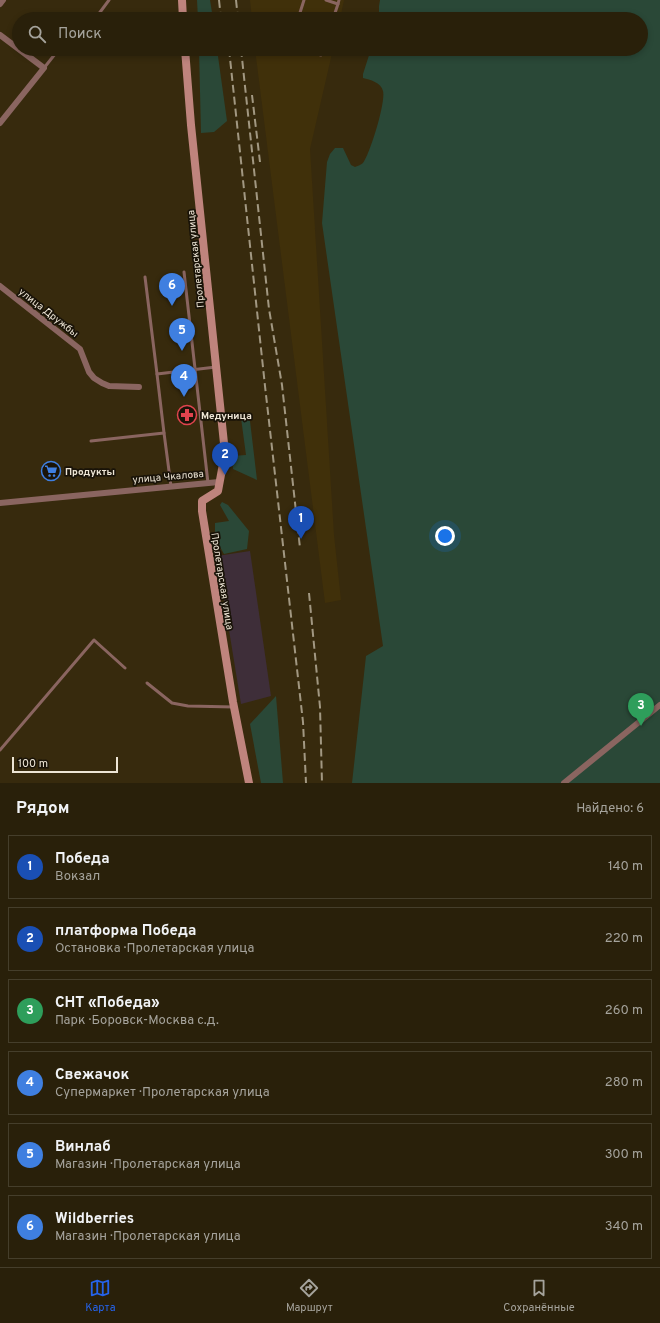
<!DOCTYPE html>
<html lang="ru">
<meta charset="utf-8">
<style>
:root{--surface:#29200a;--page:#352d18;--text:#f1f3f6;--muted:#a5a39c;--line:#453e2b;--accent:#2563eb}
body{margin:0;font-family:Overpass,sans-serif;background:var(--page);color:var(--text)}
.scale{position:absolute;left:12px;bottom:10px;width:106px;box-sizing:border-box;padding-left:4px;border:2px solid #ede5d5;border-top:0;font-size:11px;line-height:14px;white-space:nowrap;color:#ede5d5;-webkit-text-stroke:3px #191308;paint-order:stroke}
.you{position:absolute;left:445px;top:536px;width:14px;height:14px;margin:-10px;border:3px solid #fff;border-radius:50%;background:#1a73e8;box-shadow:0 0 0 6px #1a73e833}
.badge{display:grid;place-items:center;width:26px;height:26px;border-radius:50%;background:var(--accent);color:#fff;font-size:13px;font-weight:700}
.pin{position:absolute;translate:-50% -33px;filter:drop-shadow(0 1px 2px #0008)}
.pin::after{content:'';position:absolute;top:21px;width:14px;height:12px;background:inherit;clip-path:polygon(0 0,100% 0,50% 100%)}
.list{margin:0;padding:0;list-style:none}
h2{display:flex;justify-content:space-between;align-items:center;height:52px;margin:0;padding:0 16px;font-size:17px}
h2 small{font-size:13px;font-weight:400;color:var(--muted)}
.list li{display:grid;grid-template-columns:26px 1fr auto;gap:12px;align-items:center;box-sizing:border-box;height:64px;margin:0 8px 8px;padding:0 8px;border:1px solid var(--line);border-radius:0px}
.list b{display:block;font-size:15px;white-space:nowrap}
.list p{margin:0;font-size:13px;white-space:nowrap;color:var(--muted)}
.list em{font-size:13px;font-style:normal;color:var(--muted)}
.icon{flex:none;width:22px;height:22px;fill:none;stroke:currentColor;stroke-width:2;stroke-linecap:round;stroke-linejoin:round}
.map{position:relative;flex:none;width:660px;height:783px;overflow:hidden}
.search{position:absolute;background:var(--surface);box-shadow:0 2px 6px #0003;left:12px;right:12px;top:12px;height:44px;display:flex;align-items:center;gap:10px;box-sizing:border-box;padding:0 14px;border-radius:22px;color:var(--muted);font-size:15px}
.sheet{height:484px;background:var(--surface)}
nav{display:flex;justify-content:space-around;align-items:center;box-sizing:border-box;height:56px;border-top:1px solid var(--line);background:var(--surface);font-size:11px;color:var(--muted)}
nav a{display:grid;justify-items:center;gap:2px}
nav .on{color:var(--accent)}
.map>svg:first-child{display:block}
.built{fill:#40300a}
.industrial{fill:#3e2e39}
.green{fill:#2a4837}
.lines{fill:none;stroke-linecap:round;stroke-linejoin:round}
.service{stroke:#8a6560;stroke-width:3}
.minor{stroke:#8a6560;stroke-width:6}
.secondary{stroke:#bf847d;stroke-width:8}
.rail{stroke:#a29882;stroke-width:2;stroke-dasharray:8 4;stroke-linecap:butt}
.labels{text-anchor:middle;stroke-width:3.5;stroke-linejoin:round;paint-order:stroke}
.street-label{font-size:10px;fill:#ede5d5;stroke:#191308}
.poi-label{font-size:10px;font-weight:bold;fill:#ede5d5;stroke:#191308;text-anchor:start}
</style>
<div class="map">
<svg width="660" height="783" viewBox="0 0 660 783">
<rect width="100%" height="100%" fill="#372a0d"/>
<!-- built -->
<g class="built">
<polygon points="250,0 344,0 340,19 252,19"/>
<polygon points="255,49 333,49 310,149 334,535 341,600 325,603"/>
</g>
<!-- industrial -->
<polygon class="industrial" points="250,551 271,696 241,704 217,556"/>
<!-- green -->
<g class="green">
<polygon points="197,0 210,0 213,19 198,19"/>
<path d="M380 0H660V783H352L366 656 383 646 322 223 327 162 330 154 335 148H343L351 165 355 167C357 166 361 165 363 163 370 154 386 102 383 91 381 82 370 80 363 78V74L371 49H641V19H379V6Z"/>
<polygon points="199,49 217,49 227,121 214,132 201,133"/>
<polygon points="241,418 250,421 257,480 233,469 232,456 246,455"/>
<polygon points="222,502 228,505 249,531 247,549 224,554 215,538 215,523 229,521 220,505"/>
<polygon points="276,696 283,783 261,783 250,724"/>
</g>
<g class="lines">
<!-- service -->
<g class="service">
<polyline points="326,0 338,4 339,0"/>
<polyline points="95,19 109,0"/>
<polyline points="298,19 304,0"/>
<polyline points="333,19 338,4"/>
<polyline points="299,49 321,55 323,49"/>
<polyline points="44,68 59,49"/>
<polyline points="184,272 208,483"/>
<polyline points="145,277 157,374 216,367"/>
<polyline points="164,433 171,486"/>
<polyline points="91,441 164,433 157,374"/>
<polyline points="147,683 172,703 188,706 234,707"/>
<polyline points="0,750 94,640 125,668"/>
</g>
<!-- minor -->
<g class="minor">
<polyline points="0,4 3,0"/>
<polyline points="0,35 44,68 0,123"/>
<polyline points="0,286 80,349 89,372 94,378 102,383 109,386 139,387"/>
<polyline points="0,503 219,482"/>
<polyline points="564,783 660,705"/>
</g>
<!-- secondary -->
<g class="secondary">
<polyline points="182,0 183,19"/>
<polyline points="185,49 191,125 225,453 218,491 202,501 202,511 233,702 249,783"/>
</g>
<!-- rail -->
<g class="rail">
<polyline points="219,0 221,19"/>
<polyline points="236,0 238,19"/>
<polyline points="229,49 265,386 303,722 306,783"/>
<polyline points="241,49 269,309 282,385 300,548"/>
<polyline points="252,95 260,162"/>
<polyline points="309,593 320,707 322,783"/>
</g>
</g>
<!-- icons -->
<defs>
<symbol id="pharmacy-ring" viewBox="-11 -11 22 22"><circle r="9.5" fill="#191308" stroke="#e0444e" stroke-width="1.5"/><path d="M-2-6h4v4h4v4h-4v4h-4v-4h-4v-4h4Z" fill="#e0444e"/></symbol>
<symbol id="supermarket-ring" viewBox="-11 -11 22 22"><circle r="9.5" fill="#191308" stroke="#3f7fe0" stroke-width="1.5"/><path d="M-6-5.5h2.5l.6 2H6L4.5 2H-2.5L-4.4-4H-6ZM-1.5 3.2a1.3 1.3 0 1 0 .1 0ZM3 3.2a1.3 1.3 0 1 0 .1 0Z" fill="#3f7fe0"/></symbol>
</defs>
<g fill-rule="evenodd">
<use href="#pharmacy-ring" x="176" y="404" width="22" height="22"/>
<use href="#supermarket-ring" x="40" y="460" width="22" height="22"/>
</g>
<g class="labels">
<!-- street labels -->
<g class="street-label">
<text transform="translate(195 259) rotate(-96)" y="4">Пролетарская улица</text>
<text transform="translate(49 312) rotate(38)" y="4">улица Дружбы</text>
<text transform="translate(168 476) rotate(-5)" y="4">улица Чкалова</text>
<text transform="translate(223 581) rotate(81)" y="4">Пролетарская улица</text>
</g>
<!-- poi labels -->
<g class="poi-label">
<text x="201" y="419">Медуница</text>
<text x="65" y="475">Продукты</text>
</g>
</g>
</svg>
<div class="scale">100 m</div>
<div class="you"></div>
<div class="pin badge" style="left:301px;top:539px;background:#1a4fb4">1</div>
<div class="pin badge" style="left:225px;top:475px;background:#1a4fb4">2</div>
<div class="pin badge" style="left:641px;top:726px;background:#2e9e5b">3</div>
<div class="pin badge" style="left:184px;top:397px;background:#3f7fe0">4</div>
<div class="pin badge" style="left:182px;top:351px;background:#3f7fe0">5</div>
<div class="pin badge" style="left:172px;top:306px;background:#3f7fe0">6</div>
<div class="search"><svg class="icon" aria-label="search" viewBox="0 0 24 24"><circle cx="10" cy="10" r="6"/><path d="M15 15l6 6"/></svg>Поиск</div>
</div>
<section class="sheet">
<h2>Рядом<small>Найдено: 6</small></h2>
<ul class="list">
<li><span class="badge" style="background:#1a4fb4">1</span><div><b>Победа</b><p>Вокзал</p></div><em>140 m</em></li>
<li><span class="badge" style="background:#1a4fb4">2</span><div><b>платформа Победа</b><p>Остановка · Пролетарская улица</p></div><em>220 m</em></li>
<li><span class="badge" style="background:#2e9e5b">3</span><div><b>СНТ «Победа»</b><p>Парк · Боровск-Москва с.д.</p></div><em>260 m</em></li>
<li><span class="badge" style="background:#3f7fe0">4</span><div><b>Свежачок</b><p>Супермаркет · Пролетарская улица</p></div><em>280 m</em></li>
<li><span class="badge" style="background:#3f7fe0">5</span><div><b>Винлаб</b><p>Магазин · Пролетарская улица</p></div><em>300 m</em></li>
<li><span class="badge" style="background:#3f7fe0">6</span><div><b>Wildberries</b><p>Магазин · Пролетарская улица</p></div><em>340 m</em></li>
</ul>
</section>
<nav>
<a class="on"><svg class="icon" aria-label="map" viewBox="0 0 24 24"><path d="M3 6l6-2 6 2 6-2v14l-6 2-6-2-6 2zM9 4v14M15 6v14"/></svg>Карта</a>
<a><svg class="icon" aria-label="directions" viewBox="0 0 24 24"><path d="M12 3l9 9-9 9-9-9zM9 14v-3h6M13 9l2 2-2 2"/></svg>Маршрут</a>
<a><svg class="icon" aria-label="saved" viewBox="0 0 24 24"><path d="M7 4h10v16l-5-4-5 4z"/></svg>Сохранённые</a>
</nav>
